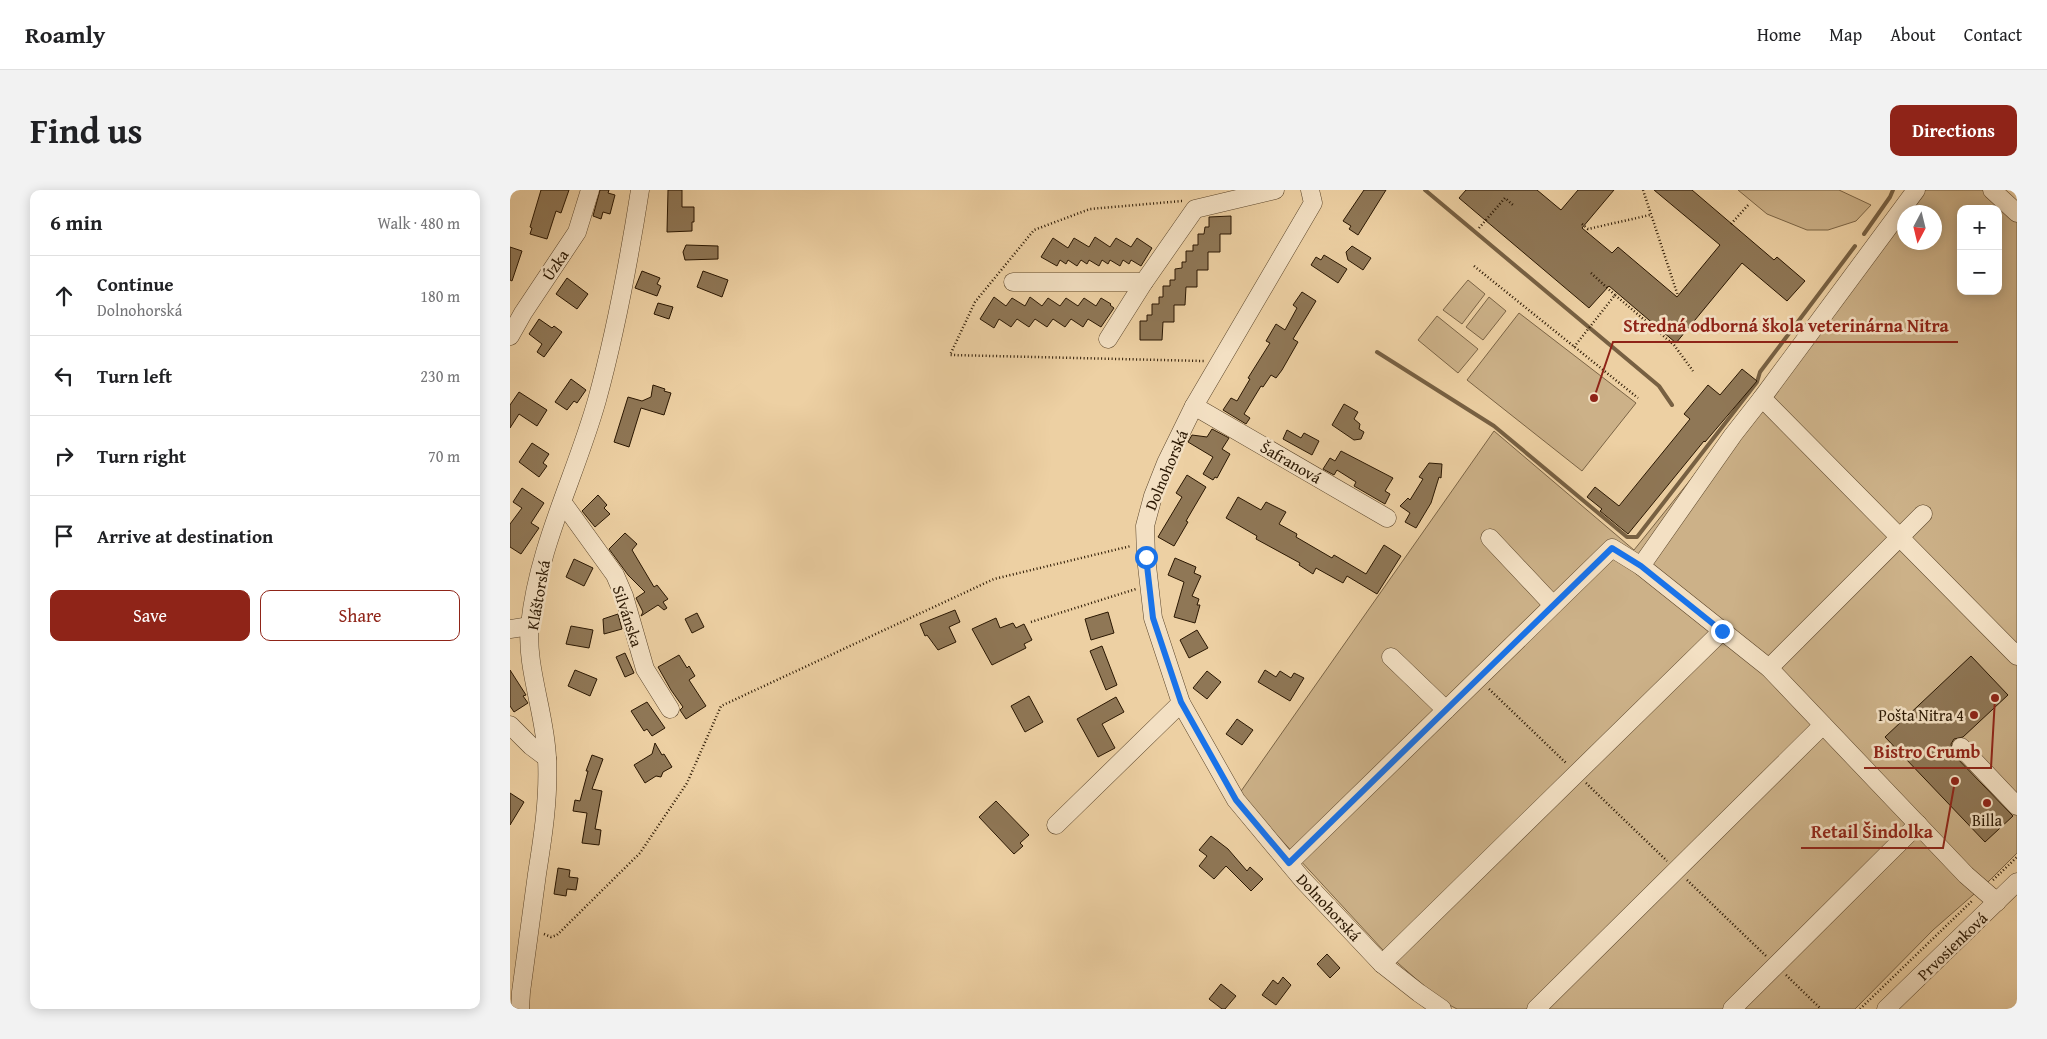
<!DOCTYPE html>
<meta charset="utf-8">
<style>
:root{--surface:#fff;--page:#f2f2f2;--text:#202124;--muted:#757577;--line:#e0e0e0;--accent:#8f2418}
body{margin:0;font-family:"Gentium Book Plus",serif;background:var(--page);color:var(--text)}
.controls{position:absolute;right:15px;top:15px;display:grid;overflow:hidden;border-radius:10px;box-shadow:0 2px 12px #0003}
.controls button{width:45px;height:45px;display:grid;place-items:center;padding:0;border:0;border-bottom:1px solid var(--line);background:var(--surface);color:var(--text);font:25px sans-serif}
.compass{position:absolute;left:1387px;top:15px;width:45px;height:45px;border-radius:50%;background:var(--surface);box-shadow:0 2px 12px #0003;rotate:187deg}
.stop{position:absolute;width:15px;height:15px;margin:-11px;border:4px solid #1a73e8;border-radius:50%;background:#fff}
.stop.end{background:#1a73e8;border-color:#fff;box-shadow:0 1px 5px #0008}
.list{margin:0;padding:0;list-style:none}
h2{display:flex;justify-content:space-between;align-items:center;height:65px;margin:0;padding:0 20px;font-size:21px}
h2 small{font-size:16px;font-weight:400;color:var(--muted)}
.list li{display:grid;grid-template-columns:32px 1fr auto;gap:15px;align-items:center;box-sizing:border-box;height:80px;padding:0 20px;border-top:1px solid var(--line)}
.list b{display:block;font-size:19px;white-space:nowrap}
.list p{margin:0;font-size:16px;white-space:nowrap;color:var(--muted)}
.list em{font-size:16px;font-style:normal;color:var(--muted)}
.actions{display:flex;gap:10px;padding:15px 20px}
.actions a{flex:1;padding:11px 0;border:1px solid var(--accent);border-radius:10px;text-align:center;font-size:18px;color:var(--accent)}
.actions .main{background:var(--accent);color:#fff}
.icon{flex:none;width:28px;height:28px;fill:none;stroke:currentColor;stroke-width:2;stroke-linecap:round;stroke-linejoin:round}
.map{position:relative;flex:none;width:1507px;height:819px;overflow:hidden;border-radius:10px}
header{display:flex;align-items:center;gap:30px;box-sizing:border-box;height:70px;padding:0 25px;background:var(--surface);border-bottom:1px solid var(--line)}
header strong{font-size:24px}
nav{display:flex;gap:28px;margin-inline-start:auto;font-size:18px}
.intro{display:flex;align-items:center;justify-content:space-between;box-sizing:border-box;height:120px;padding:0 30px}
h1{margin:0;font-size:35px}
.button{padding:12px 22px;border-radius:10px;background:var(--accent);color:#fff;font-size:18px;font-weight:700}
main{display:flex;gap:30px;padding:0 30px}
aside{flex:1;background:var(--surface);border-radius:10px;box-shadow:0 2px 12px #0003}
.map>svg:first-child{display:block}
.green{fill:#ccb188;stroke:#7b6445;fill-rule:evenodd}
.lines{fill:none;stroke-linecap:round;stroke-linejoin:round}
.stream{stroke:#776042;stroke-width:4}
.building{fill:#8f7756;stroke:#2a1702}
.minor-casing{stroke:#5b452a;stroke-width:19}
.path{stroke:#2a1702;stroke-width:2.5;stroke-dasharray:1 2.5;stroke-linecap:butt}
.minor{stroke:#f3e0c3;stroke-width:18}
.route{stroke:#1a73e8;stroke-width:6}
.poi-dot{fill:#8f2418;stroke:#f3e0c3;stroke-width:2}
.labels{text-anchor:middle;stroke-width:5;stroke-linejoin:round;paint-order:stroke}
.street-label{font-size:16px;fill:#2a1702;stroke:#f3e0c3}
.poi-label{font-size:16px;fill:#2a1702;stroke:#f3e0c3;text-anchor:end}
.leader{fill:none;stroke:#8f2418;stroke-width:2}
.callout-dot{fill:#8f2418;stroke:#f3e0c3;stroke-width:2}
.callout-label{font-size:18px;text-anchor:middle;font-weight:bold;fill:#8f2418;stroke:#f3e0c3;stroke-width:5;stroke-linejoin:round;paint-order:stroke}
</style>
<header>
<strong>Roamly</strong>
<nav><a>Home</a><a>Map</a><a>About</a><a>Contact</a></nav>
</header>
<div class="intro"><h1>Find us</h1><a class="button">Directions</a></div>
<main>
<aside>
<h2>6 min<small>Walk · 480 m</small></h2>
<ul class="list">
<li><svg class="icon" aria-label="ahead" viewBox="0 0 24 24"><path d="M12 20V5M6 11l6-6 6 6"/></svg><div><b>Continue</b><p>Dolnohorská</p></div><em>180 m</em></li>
<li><svg class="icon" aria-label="left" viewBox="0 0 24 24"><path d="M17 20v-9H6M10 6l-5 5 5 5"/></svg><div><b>Turn left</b></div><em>230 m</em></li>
<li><svg class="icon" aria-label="right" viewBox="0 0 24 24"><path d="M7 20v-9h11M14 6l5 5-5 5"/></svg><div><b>Turn right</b></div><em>70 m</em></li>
<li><svg class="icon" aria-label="arrive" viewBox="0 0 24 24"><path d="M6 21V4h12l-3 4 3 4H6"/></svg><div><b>Arrive at destination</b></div></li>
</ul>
<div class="actions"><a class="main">Save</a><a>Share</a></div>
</aside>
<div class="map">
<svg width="1507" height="819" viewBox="0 0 1507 819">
<rect width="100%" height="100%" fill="#edd0a3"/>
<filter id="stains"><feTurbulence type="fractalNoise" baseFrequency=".004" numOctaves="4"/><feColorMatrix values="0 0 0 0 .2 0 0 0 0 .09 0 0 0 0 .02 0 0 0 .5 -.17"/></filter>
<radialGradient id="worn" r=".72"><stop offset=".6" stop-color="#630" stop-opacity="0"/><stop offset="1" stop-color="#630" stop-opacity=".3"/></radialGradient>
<!-- green -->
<g class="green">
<polygon points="1228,0 1329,0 1361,15 1346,31 1318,40 1297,40 1257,24"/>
<path d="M1414 0H1473L1507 32V663L1479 691 1423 740 1345 819H947L930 810 872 759 729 604 984 241 1124 360 1394 24V52H1424V22H1396ZM1451 19H1488V101H1451Z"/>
<polygon points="958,90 975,104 952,134 933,120"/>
<polygon points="979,107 996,121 973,150 956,137"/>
<polygon points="1009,123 1126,213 1072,281 957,190"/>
<polygon points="927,126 968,159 948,183 908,150"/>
</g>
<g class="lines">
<!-- stream -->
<g class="stream">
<polyline points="915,0 1149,196 1162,215"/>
<polyline points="1354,44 1380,7 1383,0"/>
<polyline points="867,162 984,236 1117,347 1127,347 1247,192 1250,182 1345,56"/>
</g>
</g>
<!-- building -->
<g class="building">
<polygon points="31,0 59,0 51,23 46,21 37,49 20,44 22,38 20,37"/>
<polygon points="90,0 99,0 98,3 105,5 100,24 93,22 91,29 83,26"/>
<polygon points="158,0 172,0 172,17 184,17 184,32 182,32 182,41 157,42"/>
<polygon points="854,0 876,0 848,45 839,39 841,36 833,31"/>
<polygon points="956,0 1027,0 1051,20 1068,0 1104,0 1072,38 1102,63 1108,57 1167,107 1210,55 1144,0 1182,0 1264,70 1267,67 1295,91 1277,111 1232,73 1166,153 1099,96 1079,118 949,8"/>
<polygon points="721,26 721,44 710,44 710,62 698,62 698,80 687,80 687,97 676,97 675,115 664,115 664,132 653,132 652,150 630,150 630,131 637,131 637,125 642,125 642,114 649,114 649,107 653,107 653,96 660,96 660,90 665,90 665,79 672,78 672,72 676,72 676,61 683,61 683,55 688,55 688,44 694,44 695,37 699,37 699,27"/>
<polygon points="585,47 600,57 606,48 621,57 627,48 642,58 631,76 621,70 619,74 613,70 610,76 600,70 598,74 592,70 589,76 579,70 577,74 571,70 567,76 558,70 556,74 550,70 547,76 531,67 543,48 558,58 564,48 579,57"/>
<polygon points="176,55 208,56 208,69 175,70 173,62"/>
<polygon points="842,56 861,68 853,80 838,70 836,62"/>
<polygon points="0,57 12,61 2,91 0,90"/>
<polygon points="814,65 837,79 828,93 801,75 806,67 811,70"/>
<polygon points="132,81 150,88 147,94 151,96 147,106 125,98"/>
<polygon points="193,81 218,90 212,107 187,97"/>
<polygon points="57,88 78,104 67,119 46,104"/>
<polygon points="792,102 806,111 783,149 788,152 772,180 766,188 761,185 753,197 751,196 734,224 740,228 736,234 713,220 721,208 727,211 740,189 738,188 760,153 756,151 766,134 775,140 787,118 783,115"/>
<polygon points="484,107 496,116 502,108 515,116 520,107 532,116 538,108 550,116 556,108 568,116 574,108 586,116 591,108 601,114 600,115 604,118 591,137 578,129 573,137 561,129 555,137 543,129 537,137 525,129 519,137 507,129 501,137 489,129 484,138 470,129"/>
<polygon points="148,113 163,117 159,129 144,124"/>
<polygon points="29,129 42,138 44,136 52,142 34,167 27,162 32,154 19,144"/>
<polygon points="1232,179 1247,191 1195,252 1194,251 1118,344 1090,321 1092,319 1077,307 1085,297 1109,316 1180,229 1174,224 1198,195 1210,205"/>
<polygon points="61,189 76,200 67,213 64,211 57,220 45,212"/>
<polygon points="143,195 155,199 154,201 161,203 154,225 131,218 119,257 104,252 118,207 132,211 141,207"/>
<polygon points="9,202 37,220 27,236 9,224 0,238 0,215"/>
<polygon points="834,214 848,222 844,229 850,234 849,239 854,242 851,249 844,250 822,235"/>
<polygon points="702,239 719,248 712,259 720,264 707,288 705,287 703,290 693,284 703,267 678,252 682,245 697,247"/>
<polygon points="777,240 791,248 794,243 809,251 802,265 773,249"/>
<polygon points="22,253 39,264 33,273 37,276 29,287 9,272"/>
<polygon points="831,261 883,288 875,301 880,304 875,314 844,296 846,292 827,280 824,285 813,279 820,268 825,271"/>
<polygon points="919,273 932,274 931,288 929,287 921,313 906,338 895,332 900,323 890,316 898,308 900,310 913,289 909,287"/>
<polygon points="677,285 696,297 676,331 678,332 664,356 648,347 672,307 666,303"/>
<polygon points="12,298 34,313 21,333 29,338 11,364 0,357 0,334 12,318 3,312"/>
<polygon points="88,305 97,315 94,318 100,324 85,337 72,321"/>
<polygon points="728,307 751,320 756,312 776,322 769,334 787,344 786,347 822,368 824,365 856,384 874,355 891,366 867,404 837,386 833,393 806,378 803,384 789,375 790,373 746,349 747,346 716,328"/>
<polygon points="115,343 127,354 122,360 144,397 147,395 158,409 153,412 157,418 154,420 148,415 131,426 133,422 126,408 135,402 118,385 99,359"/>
<polygon points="665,368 686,377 684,383 691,386 682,406 689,409 687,415 690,415 685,433 664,427 674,392 658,385"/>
<polygon points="64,369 83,378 74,396 56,387"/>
<polygon points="445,420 450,432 439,437 446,452 428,460 417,445 415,446 410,434"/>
<polygon points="598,422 604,443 581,450 575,429"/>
<polygon points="187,423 194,437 182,443 175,429"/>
<polygon points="108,424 112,439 94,444 93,429"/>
<polygon points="486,428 490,438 503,433 506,438 514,434 522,450 514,454 516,458 482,475 462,439"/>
<polygon points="61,436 83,440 79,458 56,454"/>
<polygon points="687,440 698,458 679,468 670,450"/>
<polygon points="592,456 607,495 596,500 580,461"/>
<polygon points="115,463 124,483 115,487 106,467"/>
<polygon points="169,465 177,478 179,476 185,486 179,490 196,516 176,529 170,520 173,517 161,500 148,477"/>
<polygon points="1461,466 1498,505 1453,547 1444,549 1441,554 1443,564 1503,626 1475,652 1375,547"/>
<polygon points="0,480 16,505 13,506 18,513 4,522 0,516"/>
<polygon points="65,480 87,489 80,506 58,496"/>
<polygon points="755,480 766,487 770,481 781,488 784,483 794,488 780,511 748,492"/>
<polygon points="697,481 711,492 697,509 683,498"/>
<polygon points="519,506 533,532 515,542 501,516"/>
<polygon points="606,507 614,522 592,534 605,558 588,567 567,529"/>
<polygon points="137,512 155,538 142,546 137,539 134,541 121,521"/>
<polygon points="727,529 743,540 732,555 716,544"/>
<polygon points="145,553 152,565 154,564 162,577 153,582 151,587 146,586 135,593 124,575 142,564"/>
<polygon points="82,565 93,569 82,599 92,601 85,639 91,640 89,655 72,653 77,623 63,621 65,610 70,611 78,581 76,581"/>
<polygon points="0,603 14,612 0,635"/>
<polygon points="486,611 519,645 510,653 513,656 504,664 469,627"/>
<polygon points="701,646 718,659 737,681 740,677 753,689 741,701 716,676 704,689 689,676 697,666 689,660"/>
<polygon points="48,678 60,680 59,687 68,688 66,700 57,699 56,706 44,704"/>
<polygon points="817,764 830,778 820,788 807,774"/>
<polygon points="773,787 781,795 766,815 752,805 763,790 768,794"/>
<polygon points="711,794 726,806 715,819 712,819 699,809"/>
</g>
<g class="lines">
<defs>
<g id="minor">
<polyline points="800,0 803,13 684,216 656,273 643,306 635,336 636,367 643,428 671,513 726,610 792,689 872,774 909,803 932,819"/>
<polyline points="1406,0 1252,208 1507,466"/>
<polyline points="1482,0 1507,23"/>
<polyline points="503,92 634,92"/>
<polyline points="0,146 13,123 67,42 80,0"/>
<polyline points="598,149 634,92 685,19 765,0"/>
<polyline points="1252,208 1223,245 1131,376 1259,478 1456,685 1487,712"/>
<polyline points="684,216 877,328"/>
<polyline points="53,313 105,385 114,406 135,479 160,519"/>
<polyline points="980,348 1043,415"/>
<polyline points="0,439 20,436"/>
<polyline points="881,467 936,520"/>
<polyline points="1259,478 1413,324"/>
<polyline points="0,535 21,556 37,568"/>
<polyline points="1451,557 1507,616"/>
<polyline points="546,635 671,513"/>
<polyline points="779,673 1102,358 1131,376"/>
<polyline points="872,774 1212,441"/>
<path d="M10 819 11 802C16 763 22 723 27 684 33 646 39 608 37 569 36 526 15 475 20 435 28 356 66 285 87 210 106 141 119 70 130 0"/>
<polyline points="1026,819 1313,535"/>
<polyline points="1222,819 1408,634"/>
<polyline points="1376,819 1507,692"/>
</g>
</defs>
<!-- minor casing -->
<use href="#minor" class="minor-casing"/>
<!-- path -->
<g class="path">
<polyline points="1133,0 1168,106"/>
<polyline points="672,11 580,19 524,40 465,112 440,165 694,171"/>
<polyline points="1072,34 1078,39 1140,25"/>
<polyline points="1221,34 1239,14"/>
<polyline points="969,38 995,8 1003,15"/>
<polyline points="964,76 1128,208"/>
<polyline points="1081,83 1105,105"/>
<polyline points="1064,157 1105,105 1164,155 1183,181"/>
<polyline points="521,432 626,399"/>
<polyline points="979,499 1056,573"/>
<polyline points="1076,593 1157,671"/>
<polyline points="1177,690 1256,766"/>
<polyline points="1483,690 1507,667"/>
<polyline points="34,744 41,747 47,745 130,663 177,593 211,516 484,389 621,356"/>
<polyline points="1276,785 1311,819"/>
<polyline points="1350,819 1463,710"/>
</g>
<!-- minor -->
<use href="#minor" class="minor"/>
</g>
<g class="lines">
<!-- route -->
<polyline class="route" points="636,367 643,428 671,512 726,610 779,673 1102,358 1131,376 1212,441"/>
</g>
<!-- markers -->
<g class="poi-dot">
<circle cx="1464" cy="525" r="5"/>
<circle cx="1477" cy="613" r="5"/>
</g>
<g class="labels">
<!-- street labels -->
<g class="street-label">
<text transform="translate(45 75) rotate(-56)" y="6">Úzka</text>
<text transform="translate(781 272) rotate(30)" y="6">Šafranová</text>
<text transform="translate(656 280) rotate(-67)" y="6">Dolnohorská</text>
<text transform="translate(28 405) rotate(-80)" y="6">Kláštorská</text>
<text transform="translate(118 426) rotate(72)" y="6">Silvánska</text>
<text transform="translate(819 717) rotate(47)" y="6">Dolnohorská</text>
<text transform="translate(1442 756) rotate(-44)" y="6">Prvosienková</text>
</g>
<!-- poi labels -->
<g class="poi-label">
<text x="1454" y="531">Pošta Nitra 4</text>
<text x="1477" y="636" text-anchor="middle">Billa</text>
</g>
</g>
<!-- callouts -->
<path class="leader" d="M1084 208L1103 152H1448M1485 508L1481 578H1354M1445 591L1433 658H1291"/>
<g class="callout-dot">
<circle cx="1084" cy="208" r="5"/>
<circle cx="1485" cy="508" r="5"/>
<circle cx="1445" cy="591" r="5"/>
</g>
<g class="callout-label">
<text x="1276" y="142">Stredná odborná škola veterinárna Nitra</text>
<text x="1417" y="568">Bistro Crumb</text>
<text x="1362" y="648">Retail Šindolka</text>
</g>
<rect width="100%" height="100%" filter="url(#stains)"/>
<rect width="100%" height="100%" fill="url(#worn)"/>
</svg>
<div class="controls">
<button>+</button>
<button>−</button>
</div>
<svg class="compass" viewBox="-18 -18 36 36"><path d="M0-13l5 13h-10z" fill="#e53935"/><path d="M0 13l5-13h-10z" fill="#757577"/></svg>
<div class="stop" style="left:636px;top:367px"></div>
<div class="stop end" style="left:1212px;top:441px"></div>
</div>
</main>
